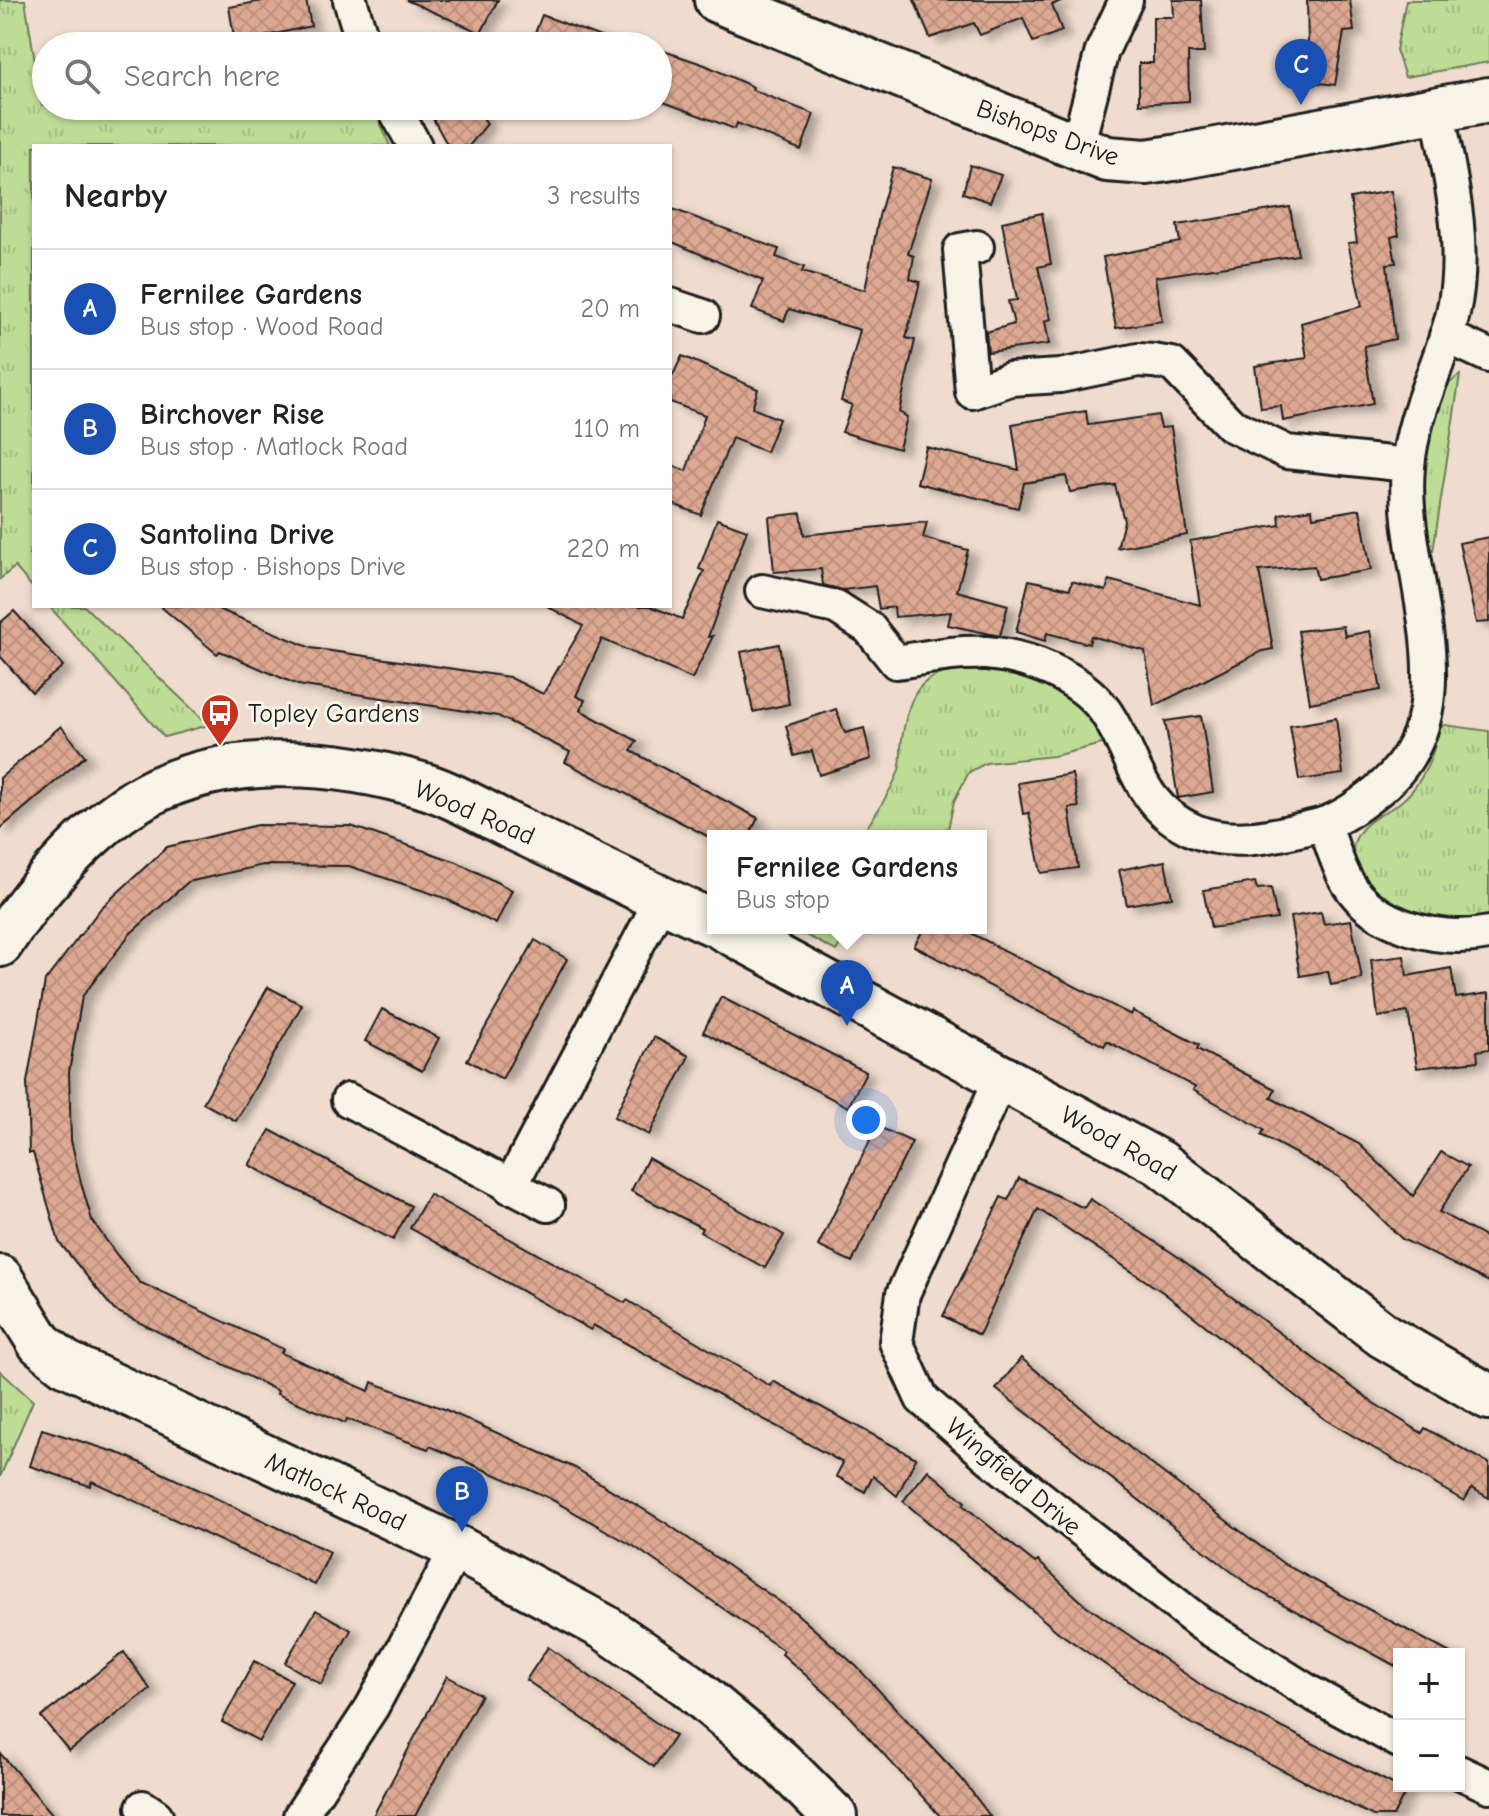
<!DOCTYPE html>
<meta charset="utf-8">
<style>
:root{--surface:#fff;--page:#f2f2f2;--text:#222;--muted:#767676;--line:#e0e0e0;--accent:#b45309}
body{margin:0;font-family:"Comic Neue",sans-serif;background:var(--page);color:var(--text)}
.controls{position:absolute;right:24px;bottom:24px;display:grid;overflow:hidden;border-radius:0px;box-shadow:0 2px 6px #0004}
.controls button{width:72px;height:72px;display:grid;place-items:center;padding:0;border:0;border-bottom:2px solid var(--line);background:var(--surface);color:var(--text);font:40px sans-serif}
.you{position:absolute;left:866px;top:1120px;width:28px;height:28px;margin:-20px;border:6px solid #fff;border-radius:50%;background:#1a73e8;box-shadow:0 0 0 12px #1a73e833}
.badge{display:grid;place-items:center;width:52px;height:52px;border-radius:50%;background:var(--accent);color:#fff;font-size:26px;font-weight:700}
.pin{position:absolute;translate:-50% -66px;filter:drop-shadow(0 2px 4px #0008)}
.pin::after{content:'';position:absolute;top:42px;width:28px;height:24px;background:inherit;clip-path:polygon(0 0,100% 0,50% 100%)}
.popup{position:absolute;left:707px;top:830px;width:280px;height:104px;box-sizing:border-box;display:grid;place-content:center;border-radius:0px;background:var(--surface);filter:drop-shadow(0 2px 6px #0005);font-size:26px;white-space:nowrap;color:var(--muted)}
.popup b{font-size:30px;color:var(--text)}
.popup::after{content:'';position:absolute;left:50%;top:100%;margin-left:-16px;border:16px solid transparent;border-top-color:var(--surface)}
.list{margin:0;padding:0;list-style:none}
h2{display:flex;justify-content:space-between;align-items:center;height:104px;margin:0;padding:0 32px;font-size:34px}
h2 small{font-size:26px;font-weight:400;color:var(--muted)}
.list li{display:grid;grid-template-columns:52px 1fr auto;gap:24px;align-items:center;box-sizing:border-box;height:120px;padding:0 32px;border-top:2px solid var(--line)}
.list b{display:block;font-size:30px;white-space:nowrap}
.list p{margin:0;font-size:26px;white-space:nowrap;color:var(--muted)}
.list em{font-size:26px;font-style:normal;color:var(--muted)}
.icon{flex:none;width:44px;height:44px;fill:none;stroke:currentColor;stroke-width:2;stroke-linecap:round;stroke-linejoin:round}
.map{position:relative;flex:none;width:1489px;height:1816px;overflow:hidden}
.search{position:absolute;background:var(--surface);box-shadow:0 2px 6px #0004;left:32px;top:32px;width:640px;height:88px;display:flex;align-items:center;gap:20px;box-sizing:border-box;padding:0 28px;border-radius:44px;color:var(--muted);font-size:30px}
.panel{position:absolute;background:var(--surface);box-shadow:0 2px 6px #0004;left:32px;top:144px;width:640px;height:464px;border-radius:0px}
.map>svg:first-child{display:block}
.grass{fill:url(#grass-tufts);stroke:#6c7c59;stroke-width:2}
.building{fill:url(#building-cross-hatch);stroke:#1c1c1c;stroke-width:2;filter:url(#shadow)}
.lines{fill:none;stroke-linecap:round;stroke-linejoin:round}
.street-casing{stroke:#1c1c1c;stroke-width:38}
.secondary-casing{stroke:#1c1c1c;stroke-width:50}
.street{stroke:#f7f3e8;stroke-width:32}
.secondary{stroke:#f7f3e8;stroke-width:44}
.labels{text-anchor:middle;stroke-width:6;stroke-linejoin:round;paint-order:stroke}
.street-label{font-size:26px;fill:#1c1c1c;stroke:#f7f3e8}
.poi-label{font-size:26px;fill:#1c1c1c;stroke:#f7f3e8;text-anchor:start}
</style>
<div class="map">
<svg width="1489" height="1816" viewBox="0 0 1489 1816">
<defs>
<pattern id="grass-tufts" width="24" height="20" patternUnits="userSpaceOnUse" patternTransform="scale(2)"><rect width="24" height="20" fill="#bddd96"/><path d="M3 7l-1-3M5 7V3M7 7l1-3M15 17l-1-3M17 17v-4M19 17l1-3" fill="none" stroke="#a2bd81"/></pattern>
<pattern id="building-cross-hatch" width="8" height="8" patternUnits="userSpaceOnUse" patternTransform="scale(2)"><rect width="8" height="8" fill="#dda892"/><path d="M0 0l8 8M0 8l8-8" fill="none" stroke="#bd907d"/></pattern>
<filter id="shadow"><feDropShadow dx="9" dy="5" stdDeviation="4" flood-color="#0004"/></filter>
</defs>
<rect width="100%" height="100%" fill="#efdcce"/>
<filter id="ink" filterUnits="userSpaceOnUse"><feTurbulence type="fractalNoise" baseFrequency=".0125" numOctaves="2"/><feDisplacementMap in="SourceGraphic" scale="16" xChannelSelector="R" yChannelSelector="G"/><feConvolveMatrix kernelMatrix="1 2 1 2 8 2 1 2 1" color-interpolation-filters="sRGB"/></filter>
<g filter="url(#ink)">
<!-- grass -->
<g class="grass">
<polygon points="0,0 25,0 42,105 235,109 373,106 390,146 34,146 34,549 29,554 34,559 34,589 15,567 0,579"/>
<polygon points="1406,0 1489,0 1489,62 1405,77 1396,50"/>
<path d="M1460 375 1433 551 1428 554C1425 528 1418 497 1421 472 1423 443 1435 389 1460 375Z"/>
<polygon points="49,606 84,606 209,725 164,737"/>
<path d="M990 667C1041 673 1080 699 1106 743L1054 756 986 763 969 772 954 801 947 834 892 830 888 836H862C874 815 891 793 899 770 902 761 900 749 902 739 912 675 929 672 990 667Z"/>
<path d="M1445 725 1489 731V921C1420 926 1389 915 1350 858 1353 848 1354 838 1362 829 1371 818 1387 812 1398 804 1421 787 1436 754 1438 727Z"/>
<polygon points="810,928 850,928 836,951 806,935"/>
<polygon points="0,1371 33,1401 0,1477"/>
</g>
<!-- building -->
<g class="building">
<polygon points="268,0 306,0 311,26 235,43 229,7"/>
<polygon points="406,0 498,0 481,33"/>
<polygon points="914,0 1063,0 1052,5 1062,31 1033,42 1023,18 980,35 974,23 930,38"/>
<polygon points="1173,0 1201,0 1204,53 1188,53 1189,101 1139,104 1139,63 1153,63 1153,17 1174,17"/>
<polygon points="1307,0 1350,0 1354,31 1344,32 1335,85 1312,82 1304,46 1308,46"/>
<polygon points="542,15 617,43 616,46 530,46"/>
<polygon points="658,49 705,65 753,87 752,90 814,114 801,150 737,123 735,129 658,100"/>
<polygon points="426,106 476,106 487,124 469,146 448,146"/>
<polygon points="970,165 1001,175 990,202 963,193"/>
<polygon points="893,167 932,179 908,254 914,256 910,279 920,282 906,338 915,340 899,412 907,417 899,449 842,432 852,405 841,401 860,330 789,309 784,321 752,309 763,281 670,241 670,208 779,249 776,257 804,267 802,272 865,290 879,216"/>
<polygon points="1391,191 1399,235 1391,237 1396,263 1387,264 1395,339 1364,346 1373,404 1283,421 1281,406 1261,408 1255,366 1307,358 1301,323 1362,306 1348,243 1357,242 1350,198"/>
<polygon points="1290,207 1298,255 1155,277 1162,321 1116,328 1103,257 1180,242 1177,225"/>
<polygon points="1042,213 1051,264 1038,267 1051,319 1045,321 1049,344 988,352 986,332 1014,324 1008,301 1017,300 1002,222"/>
<polygon points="682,356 758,389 752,408 779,419 766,452 732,438 701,515 670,503 670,464 686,471 705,415 670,402 670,381"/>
<polygon points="1086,411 1088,425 1158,415 1161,428 1171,427 1187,535 1117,548 1124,521 1115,485 1070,492 1066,476 1024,483 1018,508 917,483 926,447 1019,470 1012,424"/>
<polygon points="1312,509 1313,517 1360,509 1371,570 1317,579 1314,566 1259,571 1273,649 1262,651 1154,706 1145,651 1091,636 1089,644 1047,633 1045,641 1016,632 1029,580 1070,589 1072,581 1106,591 1109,580 1200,605 1190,541 1280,525 1279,514"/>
<polygon points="801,513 804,535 927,522 923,538 968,550 957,591 1008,605 1000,636 948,625 951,612 895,617 894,607 879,609 875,586 843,590 823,585 821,569 774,572 769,517"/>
<polygon points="717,519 747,530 708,637 713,636 692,679 602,639 576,696 585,700 580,710 637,741 631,751 758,818 749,836 707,836 565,762 570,752 498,716 298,685 220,651 217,654 160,606 211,606 311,648 509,677 543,694 583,626 547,606 650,606 682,619 704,571 699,569"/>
<polygon points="1489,537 1489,622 1476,623 1459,543"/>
<polygon points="14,611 63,666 32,692 0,656 0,623"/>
<polygon points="1343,626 1345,636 1370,631 1381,690 1310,703 1298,631"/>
<polygon points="779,644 789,704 753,712 741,652"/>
<polygon points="836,709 845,733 864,728 871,759 819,775 812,751 794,756 786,726"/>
<polygon points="1201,716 1213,792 1178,798 1165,721"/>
<polygon points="1336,718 1343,774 1299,780 1290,726"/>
<polygon points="61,726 85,756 0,829 0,778"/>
<polygon points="1072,774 1079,807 1069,808 1078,868 1041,873 1029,813 1023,814 1018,783"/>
<polygon points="257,825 351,826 457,862 512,890 496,924 442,897 349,866 263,865 188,882 130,934 82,997 69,1072 71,1140 81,1183 92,1220 116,1254 139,1282 283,1349 281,1353 369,1391 372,1382 444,1409 575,1468 666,1523 796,1613 856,1666 961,1778 990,1816 940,1816 837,1703 782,1654 784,1651 635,1547 547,1497 430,1446 428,1449 347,1419 345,1423 277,1394 278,1391 114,1310 59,1242 33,1153 29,1153 27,1082 45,981 101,908 167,847"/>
<polygon points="1165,861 1172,897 1127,905 1119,870"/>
<polygon points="1255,882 1257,889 1271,888 1277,919 1211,928 1203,890"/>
<polygon points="1321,912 1324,924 1351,920 1362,979 1331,985 1328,971 1300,976 1290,917"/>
<polygon points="924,928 961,928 1131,1015 1133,1011 1199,1045 1197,1049 1275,1089 1271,1098 1359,1144 1413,1196 1441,1152 1468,1167 1439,1212 1489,1239 1489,1282 1402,1239 1339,1177 1261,1135 1264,1130 1193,1090 1195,1087 1107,1041 1104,1046 914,946"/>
<polygon points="535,940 567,959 502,1079 467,1060"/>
<polygon points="1404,956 1407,976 1451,968 1456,998 1489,993 1489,1049 1477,1051 1478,1061 1417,1068 1408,1012 1378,1017 1371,960"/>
<polygon points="268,987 302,1005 236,1121 203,1103"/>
<polygon points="721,997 866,1072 848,1107 703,1032"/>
<polygon points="382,1009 439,1038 422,1071 365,1041"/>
<polygon points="654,1037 689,1056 649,1135 614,1117"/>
<polygon points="877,1126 912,1142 852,1262 818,1246"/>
<polygon points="270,1130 411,1206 393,1240 249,1165"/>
<polygon points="648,1158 784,1235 765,1268 700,1232 702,1228 631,1191"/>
<polygon points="1019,1178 1084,1208 1090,1199 1177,1256 1372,1402 1422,1433 1425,1428 1489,1463 1489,1498 1472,1488 1464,1501 1326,1420 1164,1293 1038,1209 979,1335 943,1316 1001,1197 1008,1200"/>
<polygon points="429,1194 625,1303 627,1300 770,1386 773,1381 916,1458 897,1496 873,1476 865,1492 836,1476 843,1463 593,1325 591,1330 410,1228"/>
<polygon points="1021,1358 1134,1451 1284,1564 1452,1654 1399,1654 1399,1668 1250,1586 996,1389"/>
<polygon points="42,1429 124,1455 330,1552 315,1585 92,1481 90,1486 30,1466"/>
<polygon points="928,1470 965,1502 963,1505 1035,1563 1038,1561 1084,1604 1207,1689 1406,1791 1393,1816 1373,1816 1188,1722 1058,1632 903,1501"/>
<polygon points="316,1610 351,1630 321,1684 285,1663"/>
<polygon points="548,1647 675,1736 654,1767 526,1680"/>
<polygon points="124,1652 150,1689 69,1751 41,1717"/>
<polygon points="254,1661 292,1681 259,1741 222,1722"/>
<polygon points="447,1676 481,1695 415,1816 373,1816"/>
<polygon points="0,1753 54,1816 0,1816"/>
</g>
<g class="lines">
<defs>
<g id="street">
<polyline points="350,0 364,46"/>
<polyline points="393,106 415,146"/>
<polyline points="1077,147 1102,51 1126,0"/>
<polyline points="977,247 960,250 972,392 1010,379 1060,376 1138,360 1153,361 1172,364 1231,425 1287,452 1408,465"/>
<polyline points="670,305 703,316"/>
<polyline points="1446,336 1489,356"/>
<path d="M762 591 836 607 869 628 896 662C925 658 956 651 986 653 1026 656 1080 676 1105 711 1136 756 1136 806 1195 831 1234 847 1277 835 1316 826 1338 821 1359 806 1377 791 1479 710 1398 573 1408 467 1412 414 1441 364 1453 313 1468 245 1450 175 1437 109"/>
<path d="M1324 824C1332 843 1337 866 1348 883 1375 927 1440 943 1489 933"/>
<polyline points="1001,1078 903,1294 896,1342 922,1399 990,1458 1200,1623 1309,1692 1399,1741"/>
<polyline points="348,1100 548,1205"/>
<polyline points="510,1187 661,900"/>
<polyline points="1459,1772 1489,1786"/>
<polyline points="143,1807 156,1816"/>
<polyline points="300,1816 372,1707 457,1548"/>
</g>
<g id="secondary">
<polyline points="717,0 1107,159 1146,162 1173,158 1489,100"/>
<polyline points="723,928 1160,1163 1384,1336 1489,1397"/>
<path d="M0 944C30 897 81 837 128 806 213 749 334 758 428 787 456 796 484 813 510 826 578 858 645 892 713 923"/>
<polyline points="0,1278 40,1343 65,1363 457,1548 604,1627 687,1684 780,1762 834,1816"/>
</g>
</defs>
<!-- street casing -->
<use href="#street" class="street-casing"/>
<!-- secondary casing -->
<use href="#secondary" class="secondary-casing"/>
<!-- street -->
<use href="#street" class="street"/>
<!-- secondary -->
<use href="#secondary" class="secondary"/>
</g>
</g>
<!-- icons -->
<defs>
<symbol id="bus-pin" viewBox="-11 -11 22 30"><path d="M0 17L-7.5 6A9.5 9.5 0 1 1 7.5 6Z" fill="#c8321e" stroke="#f7f3e8"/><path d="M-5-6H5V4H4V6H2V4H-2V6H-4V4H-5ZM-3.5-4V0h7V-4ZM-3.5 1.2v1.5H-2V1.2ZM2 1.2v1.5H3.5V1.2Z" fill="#fff"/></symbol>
</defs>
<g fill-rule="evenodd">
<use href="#bus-pin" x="198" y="691" width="44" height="60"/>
</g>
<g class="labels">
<!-- street labels -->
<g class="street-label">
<text transform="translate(1048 132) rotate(20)" y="9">Bishops Drive</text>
<text transform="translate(475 812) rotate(23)" y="9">Wood Road</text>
<text transform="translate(1119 1143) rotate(29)" y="9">Wood Road</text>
<text transform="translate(1014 1476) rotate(40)" y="9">Wingfield Drive</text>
<text transform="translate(336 1491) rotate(25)" y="9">Matlock Road</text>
</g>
<!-- poi labels -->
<g class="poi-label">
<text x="248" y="722">Topley Gardens</text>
</g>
</g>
</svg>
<div class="controls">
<button>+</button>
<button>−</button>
</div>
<div class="you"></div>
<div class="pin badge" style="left:847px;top:1026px;background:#1a4fb4">A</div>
<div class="popup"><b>Fernilee Gardens</b>Bus stop</div>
<div class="pin badge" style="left:462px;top:1532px;background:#1a4fb4">B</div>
<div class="pin badge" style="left:1301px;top:105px;background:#1a4fb4">C</div>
<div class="search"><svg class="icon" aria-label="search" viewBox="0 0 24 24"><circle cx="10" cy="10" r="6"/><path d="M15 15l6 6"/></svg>Search here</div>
<section class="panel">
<h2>Nearby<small>3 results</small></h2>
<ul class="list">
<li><span class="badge" style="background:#1a4fb4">A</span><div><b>Fernilee Gardens</b><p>Bus stop · Wood Road</p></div><em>20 m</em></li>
<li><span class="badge" style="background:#1a4fb4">B</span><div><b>Birchover Rise</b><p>Bus stop · Matlock Road</p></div><em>110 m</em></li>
<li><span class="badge" style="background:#1a4fb4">C</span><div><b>Santolina Drive</b><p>Bus stop · Bishops Drive</p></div><em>220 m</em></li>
</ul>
</section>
</div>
